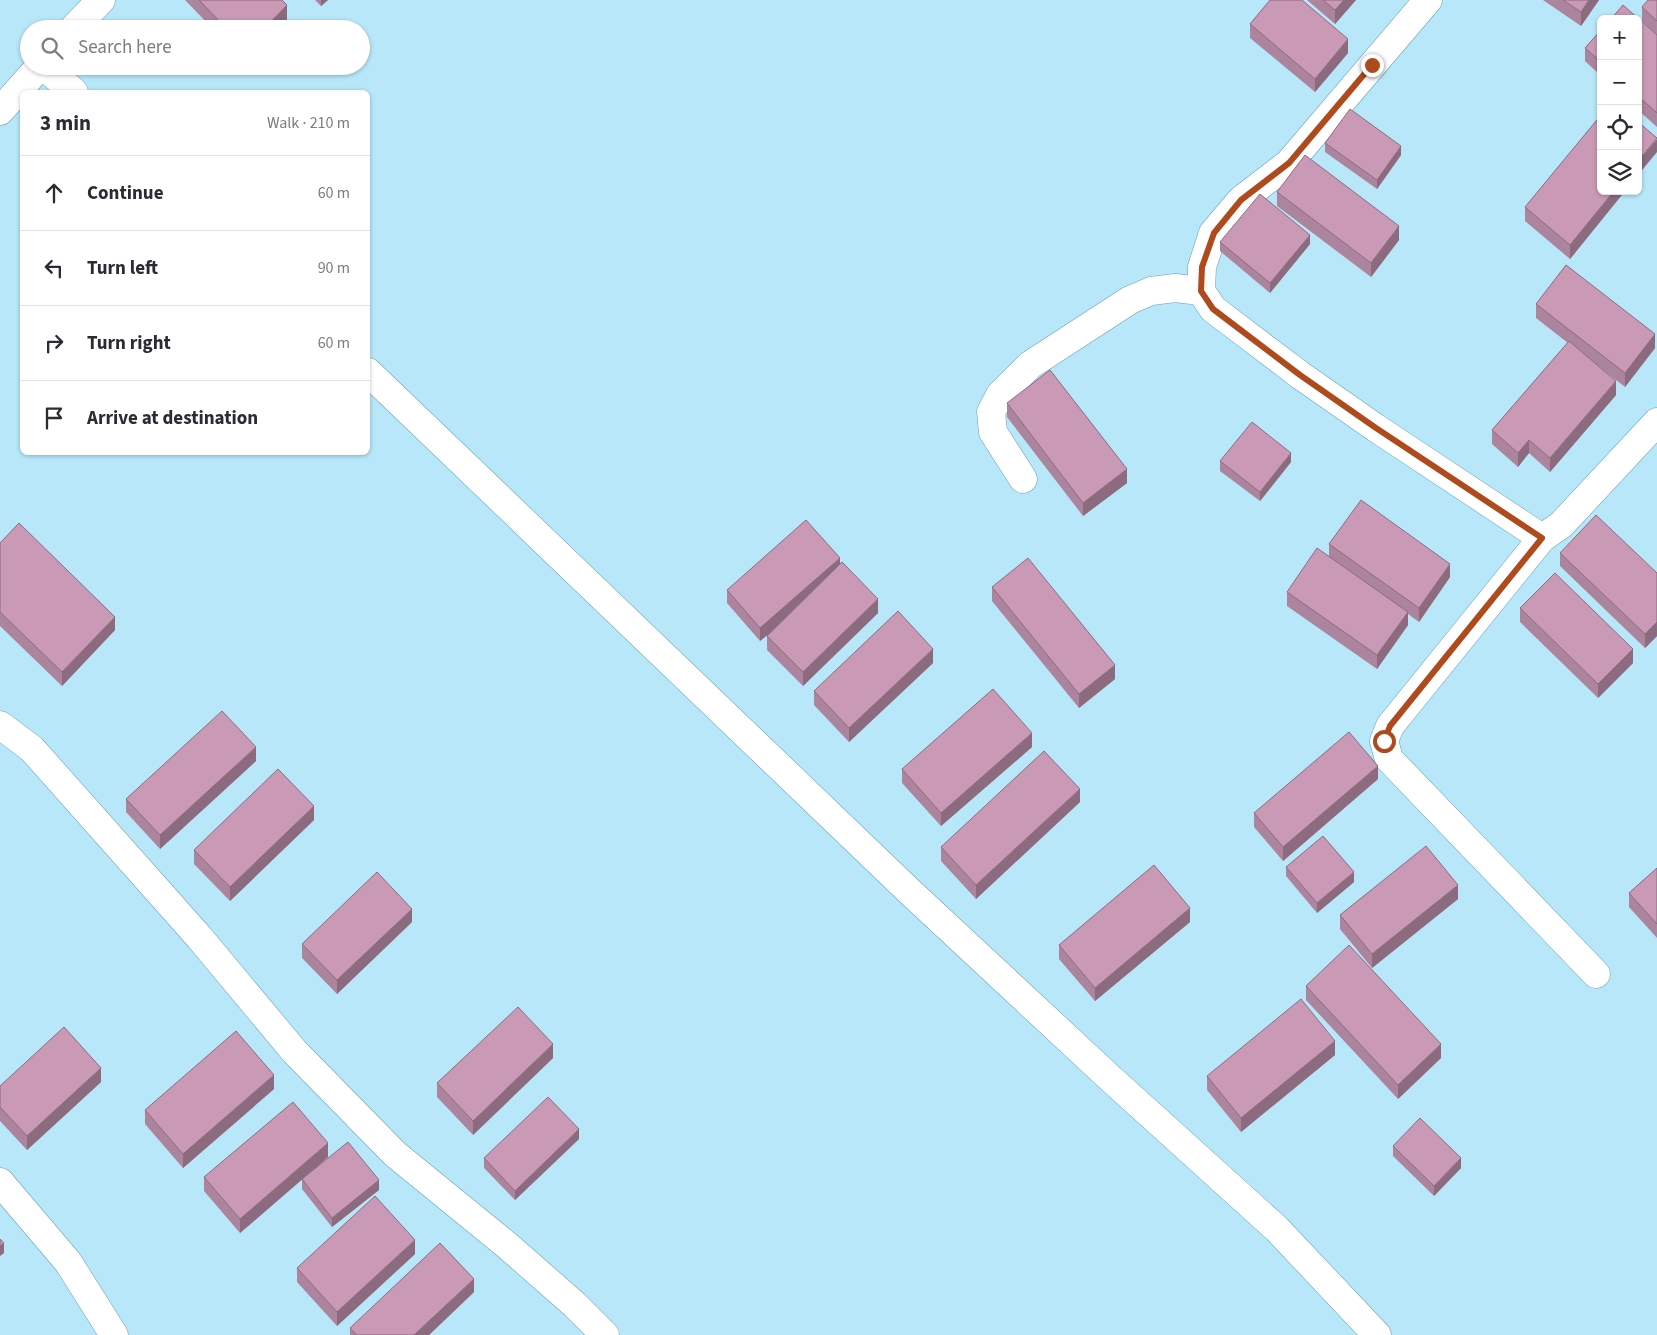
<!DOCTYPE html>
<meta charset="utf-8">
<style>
:root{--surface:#fff;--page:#f2f2f3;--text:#2b2b33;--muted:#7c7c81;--line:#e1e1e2}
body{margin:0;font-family:"Source Sans 3",sans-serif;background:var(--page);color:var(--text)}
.controls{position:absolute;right:15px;top:15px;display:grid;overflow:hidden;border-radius:8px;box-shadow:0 1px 4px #0004}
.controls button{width:45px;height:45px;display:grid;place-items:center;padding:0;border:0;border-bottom:1px solid var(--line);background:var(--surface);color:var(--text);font:25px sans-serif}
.stop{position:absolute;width:15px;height:15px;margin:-11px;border:4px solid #af4a1c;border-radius:50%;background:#fff}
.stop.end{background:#af4a1c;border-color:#fff;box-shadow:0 1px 5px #0008}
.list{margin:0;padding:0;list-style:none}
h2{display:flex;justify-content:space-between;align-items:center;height:65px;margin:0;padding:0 20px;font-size:21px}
h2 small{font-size:16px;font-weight:400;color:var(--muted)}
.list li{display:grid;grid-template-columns:32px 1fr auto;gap:15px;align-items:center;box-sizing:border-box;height:75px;padding:0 20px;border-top:1px solid var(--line)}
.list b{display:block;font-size:19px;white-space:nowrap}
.list em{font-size:16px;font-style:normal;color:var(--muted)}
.icon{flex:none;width:28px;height:28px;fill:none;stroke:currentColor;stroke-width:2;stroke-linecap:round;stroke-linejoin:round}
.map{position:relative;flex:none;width:1657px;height:1335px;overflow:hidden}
.search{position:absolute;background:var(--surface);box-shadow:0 1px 4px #0004;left:20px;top:20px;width:350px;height:55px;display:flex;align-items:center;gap:12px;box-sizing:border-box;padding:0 18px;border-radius:28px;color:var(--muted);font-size:19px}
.panel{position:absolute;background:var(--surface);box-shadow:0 1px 4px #0004;left:20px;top:90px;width:350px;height:365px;border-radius:8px}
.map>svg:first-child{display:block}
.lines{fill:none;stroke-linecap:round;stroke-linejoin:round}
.minor-casing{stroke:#65a1b6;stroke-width:29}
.minor{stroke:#fff;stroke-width:28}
.wall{fill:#ad849d}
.shaded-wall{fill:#8d6b7f}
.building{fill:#c999b6;stroke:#8d6b7f}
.route{stroke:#af4a1c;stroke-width:6}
</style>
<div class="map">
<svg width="1657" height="1335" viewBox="0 0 1657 1335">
<rect width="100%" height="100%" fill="#b7e7f9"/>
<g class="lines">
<defs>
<g id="minor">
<polyline points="1428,0 1289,163 1241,200 1213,233 1202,267 1201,291 1213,309 1300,375 1376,428 1542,538"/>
<polyline points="73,29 101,0"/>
<polyline points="43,66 74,92"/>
<polyline points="0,111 40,66"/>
<polyline points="368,372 908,890 1110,1078 1277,1229 1377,1335"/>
<polyline points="1023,479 993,432 991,412 1000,395 1030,365 1130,300 1151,291 1175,288 1201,291"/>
<polyline points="0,725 32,749 199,937 294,1051 395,1154 509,1247 575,1305 605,1335"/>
<polyline points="1596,974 1389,759 1384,741 1390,726 1542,538 1561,525 1657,422"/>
<polyline points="0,1182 68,1262 114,1335"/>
</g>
</defs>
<!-- minor casing -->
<use href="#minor" class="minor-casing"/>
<!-- minor -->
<use href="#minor" class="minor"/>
</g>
<!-- wall -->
<g class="wall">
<polygon points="185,0 282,0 287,19 277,29 213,29"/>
<polygon points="315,0 328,0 321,6"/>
<polygon points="1307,0 1356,0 1335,24"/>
<polygon points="1543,0 1599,0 1581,26"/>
<polygon points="1657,0 1657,35 1642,21 1642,7"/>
<polygon points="1638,19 1657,35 1657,127 1638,110"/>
<polygon points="1250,24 1348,53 1315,92 1250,38"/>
<polygon points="1601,30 1601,76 1585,61 1585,48"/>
<polygon points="1325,143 1401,155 1377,189 1325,152"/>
<polygon points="1601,191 1625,191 1570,259 1525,221 1525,207"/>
<polygon points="1277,192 1399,240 1371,277 1277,206"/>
<polygon points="1220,242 1310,244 1270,293 1220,251"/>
<polygon points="1536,304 1655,348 1625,387 1602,369 1616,395 1550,472 1529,453 1518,467 1492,444 1492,430 1568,343 1536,318"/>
<polygon points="1007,403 1127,483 1083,516 1007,417"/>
<polygon points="1220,461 1291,462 1260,501 1220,471"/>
<polygon points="0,543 115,630 62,686 0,626"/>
<polygon points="1329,544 1450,577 1419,622 1408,614 1408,625 1377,669 1287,606 1287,592 1329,557"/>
<polygon points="1560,553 1657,573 1657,636 1645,648 1560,566"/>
<polygon points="840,565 878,613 803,686 767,650 767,636 769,634 760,641 727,603 727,590"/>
<polygon points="992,587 1115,679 1079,708 992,601"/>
<polygon points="1520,608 1633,663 1598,698 1520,622"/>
<polygon points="933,663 849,742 814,705 814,691"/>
<polygon points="1032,747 941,826 902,783 902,769"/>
<polygon points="256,761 160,849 126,812 126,799"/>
<polygon points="1378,779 1283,861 1254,827 1254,813"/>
<polygon points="1080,802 976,899 941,861 941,847"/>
<polygon points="314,820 230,901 194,864 194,850"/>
<polygon points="1286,867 1354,882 1317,913 1286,876"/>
<polygon points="1657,868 1657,938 1629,907 1629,893"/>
<polygon points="1458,899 1372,968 1340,929 1340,915"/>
<polygon points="412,922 337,994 302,958 302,944"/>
<polygon points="1190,922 1095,1001 1059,959 1059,945"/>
<polygon points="1306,986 1441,1058 1398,1099 1306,1000"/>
<polygon points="1335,1055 1241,1132 1207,1090 1207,1076"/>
<polygon points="553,1058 473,1135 437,1097 437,1083"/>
<polygon points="101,1082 27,1150 0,1121 0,1086"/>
<polygon points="274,1089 183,1168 145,1124 145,1110"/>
<polygon points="579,1139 515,1200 484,1168 484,1158"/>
<polygon points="1393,1146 1461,1168 1434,1196 1393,1156"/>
<polygon points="328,1157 240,1233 204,1191 204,1177"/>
<polygon points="302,1179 379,1190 332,1227 302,1189"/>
<polygon points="415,1254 337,1326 297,1282 297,1268"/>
<polygon points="474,1292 429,1335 350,1335 350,1328"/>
</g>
<!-- shaded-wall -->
<g class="shaded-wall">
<polygon points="321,0 328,0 321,6"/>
<polygon points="1344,0 1356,0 1335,24 1335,10"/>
<polygon points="1589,0 1599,0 1581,26 1581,12"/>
<polygon points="287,5 287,19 277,29 264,29"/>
<polygon points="1348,39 1348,53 1315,92 1315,79"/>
<polygon points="1657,139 1657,152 1638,175 1638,161"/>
<polygon points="1401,146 1401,155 1377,189 1377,180"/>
<polygon points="1614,191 1625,191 1570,259 1570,245"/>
<polygon points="1399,226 1399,240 1371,277 1371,263"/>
<polygon points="1310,235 1310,244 1270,293 1270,283"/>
<polygon points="1655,334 1655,348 1625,387 1625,373"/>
<polygon points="1616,381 1616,395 1550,472 1550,458"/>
<polygon points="1529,440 1529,453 1518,467 1518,453"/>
<polygon points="1291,453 1291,462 1260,501 1260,492"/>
<polygon points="1127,469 1127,483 1083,516 1083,503"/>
<polygon points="840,558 840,572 760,641 760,628"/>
<polygon points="1450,564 1450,577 1419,622 1419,608"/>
<polygon points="878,599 878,613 803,686 803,672"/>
<polygon points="1408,612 1408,625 1377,669 1377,655"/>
<polygon points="115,617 115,630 62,686 62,672"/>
<polygon points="1657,622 1657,636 1645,648 1645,634"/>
<polygon points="933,649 933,663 849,742 849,728"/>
<polygon points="1633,649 1633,663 1598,698 1598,684"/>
<polygon points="1115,665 1115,679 1079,708 1079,694"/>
<polygon points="1032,733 1032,747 941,826 941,813"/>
<polygon points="256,747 256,761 160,849 160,835"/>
<polygon points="1378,766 1378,779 1283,861 1283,847"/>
<polygon points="1080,789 1080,802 976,899 976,885"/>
<polygon points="314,806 314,820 230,901 230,887"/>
<polygon points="1354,872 1354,882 1317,913 1317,903"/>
<polygon points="1458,885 1458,899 1372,968 1372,954"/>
<polygon points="1190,908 1190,922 1095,1001 1095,988"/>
<polygon points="412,909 412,922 337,994 337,980"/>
<polygon points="1335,1041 1335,1055 1241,1132 1241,1118"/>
<polygon points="553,1044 553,1058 473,1135 473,1121"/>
<polygon points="1441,1044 1441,1058 1398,1099 1398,1085"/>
<polygon points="101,1068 101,1082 27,1150 27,1136"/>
<polygon points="274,1075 274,1089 183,1168 183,1154"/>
<polygon points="579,1129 579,1139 515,1200 515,1191"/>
<polygon points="328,1143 328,1157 240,1233 240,1219"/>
<polygon points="1461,1158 1461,1168 1434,1196 1434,1186"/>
<polygon points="379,1180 379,1190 332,1227 332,1218"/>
<polygon points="415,1240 415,1254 337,1326 337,1312"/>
<polygon points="4,1243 4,1253 0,1256 0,1246"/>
<polygon points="474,1279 474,1292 429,1335 414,1335"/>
</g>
<!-- building -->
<g class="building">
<polygon points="199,0 282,0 287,5 264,29 227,29"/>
<polygon points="1270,0 1302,0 1348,39 1315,79 1250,24"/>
<polygon points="1323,0 1344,0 1335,10"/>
<polygon points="1563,0 1589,0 1581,12"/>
<polygon points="1648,0 1657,0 1657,21 1642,7"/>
<polygon points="1623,5 1657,35 1657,113 1638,96 1638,19 1611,19"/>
<polygon points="1601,30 1601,62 1585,48"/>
<polygon points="1350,109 1401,146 1377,180 1325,143"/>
<polygon points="1601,115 1601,191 1614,191 1570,245 1525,207"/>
<polygon points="1638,122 1657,138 1638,161"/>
<polygon points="1305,155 1399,226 1371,263 1277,192"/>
<polygon points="1260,194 1310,235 1270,283 1220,242"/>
<polygon points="1566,265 1655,334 1625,373 1536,304"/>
<polygon points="1569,341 1616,381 1550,458 1529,440 1518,453 1492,430"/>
<polygon points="1050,370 1127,469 1083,503 1007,403"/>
<polygon points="1252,422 1291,453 1260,492 1220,461"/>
<polygon points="1361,500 1450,564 1419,608 1329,544"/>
<polygon points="1596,515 1657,573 1657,622 1645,634 1560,553"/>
<polygon points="806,520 840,558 760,628 727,590"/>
<polygon points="19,523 115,617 62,672 0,612 0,543"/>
<polygon points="1317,548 1408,612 1377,655 1287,592"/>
<polygon points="1028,558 1115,665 1079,694 992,587"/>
<polygon points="842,562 878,599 803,672 767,636"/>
<polygon points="1555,573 1633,649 1598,684 1520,608"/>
<polygon points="898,611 933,649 849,728 814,691"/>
<polygon points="993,689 1032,733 941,813 902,769"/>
<polygon points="222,711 256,747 160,835 126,799"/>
<polygon points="1349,732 1378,766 1283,847 1254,813"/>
<polygon points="1044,751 1080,789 976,885 941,847"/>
<polygon points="278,769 314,806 230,887 194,850"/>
<polygon points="1323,836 1354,872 1317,903 1286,867"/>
<polygon points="1426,846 1458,885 1372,954 1340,915"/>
<polygon points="1154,865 1190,908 1095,988 1059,945"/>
<polygon points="1657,868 1657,924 1629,893"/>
<polygon points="377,872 412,909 337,980 302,944"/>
<polygon points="1349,945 1441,1044 1398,1085 1306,986"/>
<polygon points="1301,999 1335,1041 1241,1118 1207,1076"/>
<polygon points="518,1007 553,1044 473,1121 437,1083"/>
<polygon points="64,1027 101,1068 27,1136 0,1107 0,1086"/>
<polygon points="236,1031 274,1075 183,1154 145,1110"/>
<polygon points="548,1097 579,1129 515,1191 484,1158"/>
<polygon points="293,1102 328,1143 240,1219 204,1177"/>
<polygon points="1420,1118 1461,1158 1434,1186 1393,1146"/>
<polygon points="348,1142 379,1180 332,1218 302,1179"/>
<polygon points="375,1196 415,1240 337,1312 297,1268"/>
<polygon points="0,1239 4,1243 0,1246"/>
<polygon points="440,1243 474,1279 414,1335 357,1335 350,1328"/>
</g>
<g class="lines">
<!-- route -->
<polyline class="route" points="1372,65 1289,163 1241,200 1214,233 1202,267 1201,291 1213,309 1300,375 1376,428 1542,538 1390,726 1384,741"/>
</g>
</svg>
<div class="controls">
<button>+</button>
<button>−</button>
<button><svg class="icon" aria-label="locate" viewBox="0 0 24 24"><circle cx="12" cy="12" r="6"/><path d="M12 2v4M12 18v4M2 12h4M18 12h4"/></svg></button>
<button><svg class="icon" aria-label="layers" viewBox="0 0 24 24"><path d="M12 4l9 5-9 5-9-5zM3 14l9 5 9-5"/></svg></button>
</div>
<div class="stop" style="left:1384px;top:741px"></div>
<div class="stop end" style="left:1372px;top:65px"></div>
<div class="search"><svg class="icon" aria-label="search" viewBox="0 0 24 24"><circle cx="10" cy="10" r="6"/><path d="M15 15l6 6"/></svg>Search here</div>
<section class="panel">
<h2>3 min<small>Walk · 210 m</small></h2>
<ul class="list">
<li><svg class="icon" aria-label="ahead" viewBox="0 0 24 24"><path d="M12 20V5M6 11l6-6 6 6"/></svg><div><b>Continue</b></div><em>60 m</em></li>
<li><svg class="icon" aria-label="left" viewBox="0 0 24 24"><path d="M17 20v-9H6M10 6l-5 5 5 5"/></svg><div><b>Turn left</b></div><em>90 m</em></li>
<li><svg class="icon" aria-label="right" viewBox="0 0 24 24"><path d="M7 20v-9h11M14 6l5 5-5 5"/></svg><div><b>Turn right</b></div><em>60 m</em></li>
<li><svg class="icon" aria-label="arrive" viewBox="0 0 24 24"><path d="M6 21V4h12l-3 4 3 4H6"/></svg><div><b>Arrive at destination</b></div></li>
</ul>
</section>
</div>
